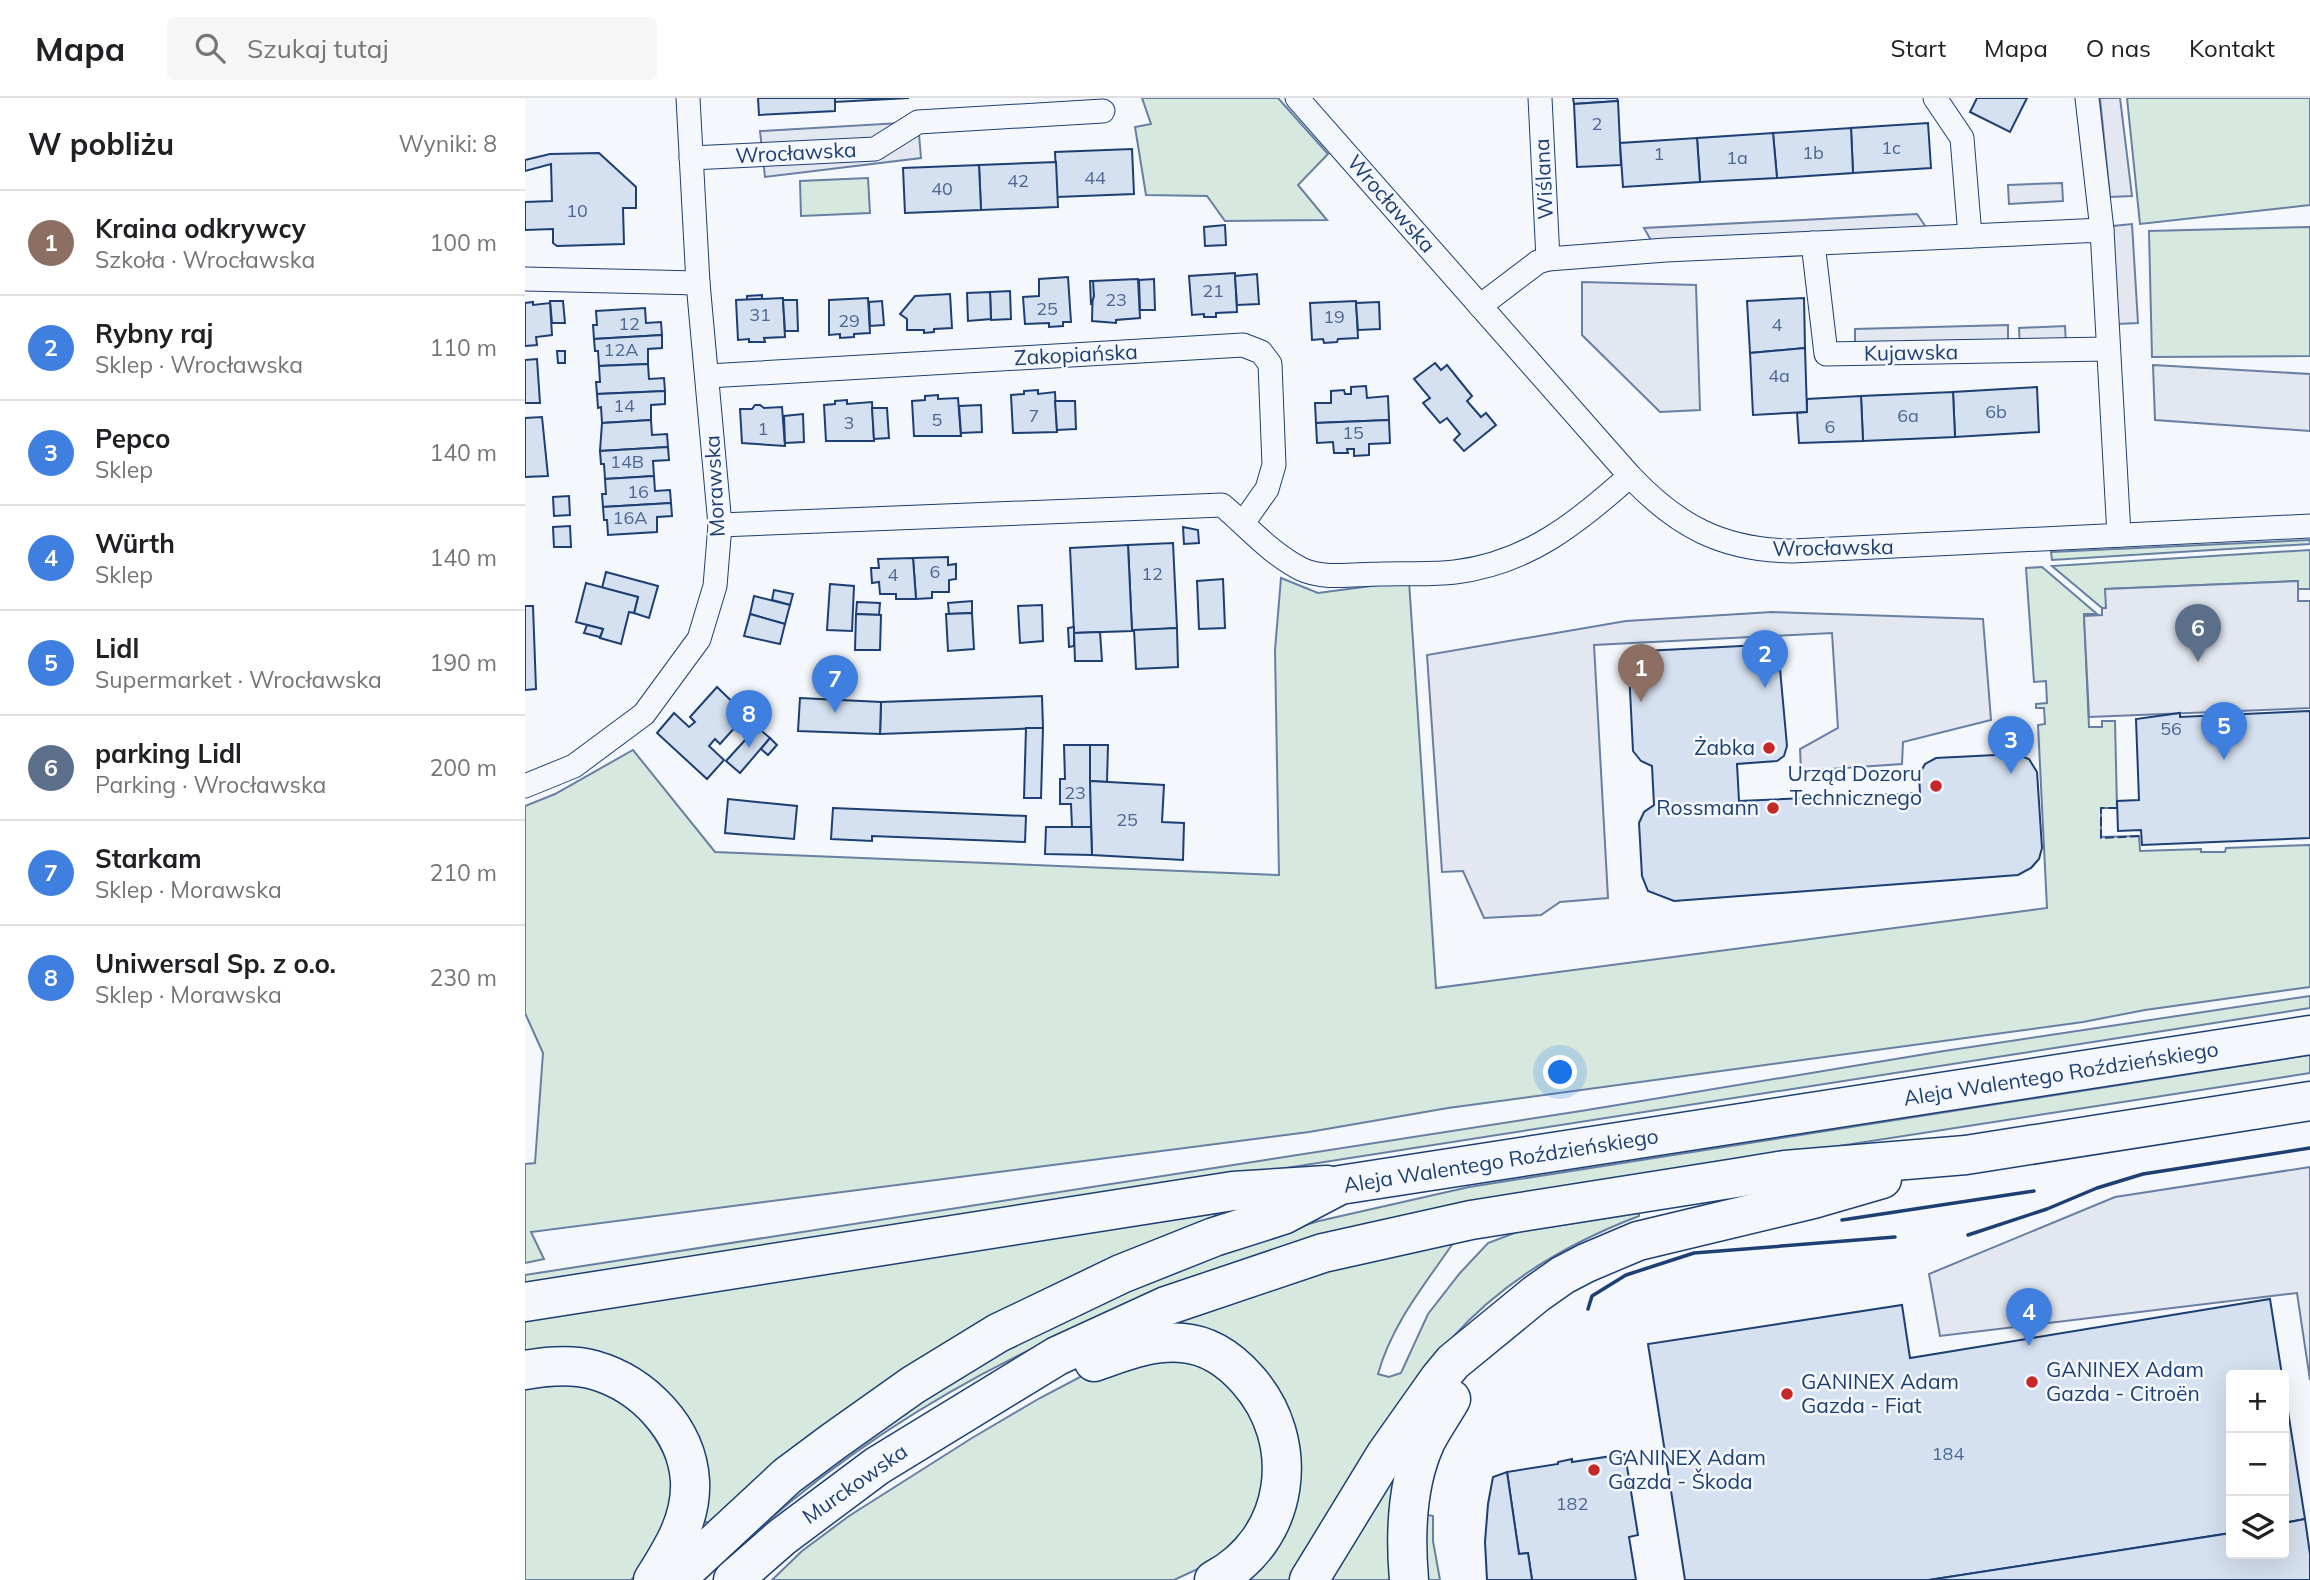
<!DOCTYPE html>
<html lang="pl">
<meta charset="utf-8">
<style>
:root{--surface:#fff;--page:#f6f6f6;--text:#202124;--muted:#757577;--line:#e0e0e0;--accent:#d93025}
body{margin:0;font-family:Mulish,sans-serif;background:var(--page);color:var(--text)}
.controls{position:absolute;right:21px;bottom:21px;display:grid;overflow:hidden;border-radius:7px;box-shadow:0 7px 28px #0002}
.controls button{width:63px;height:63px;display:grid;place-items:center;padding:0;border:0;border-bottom:2px solid var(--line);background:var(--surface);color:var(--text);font:35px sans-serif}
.you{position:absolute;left:1036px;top:975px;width:24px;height:24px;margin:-18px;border:5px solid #fff;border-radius:50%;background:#1a73e8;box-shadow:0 0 0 10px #1a73e833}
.badge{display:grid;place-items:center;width:46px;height:46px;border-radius:50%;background:var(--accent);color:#fff;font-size:23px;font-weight:700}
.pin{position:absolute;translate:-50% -58px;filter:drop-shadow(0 2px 4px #0008)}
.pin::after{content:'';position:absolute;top:37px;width:24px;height:21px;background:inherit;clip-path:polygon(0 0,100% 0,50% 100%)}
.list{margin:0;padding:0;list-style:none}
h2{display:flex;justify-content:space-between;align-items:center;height:91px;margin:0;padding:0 28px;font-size:30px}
h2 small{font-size:23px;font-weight:400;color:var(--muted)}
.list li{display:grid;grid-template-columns:46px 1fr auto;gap:21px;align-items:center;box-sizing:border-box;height:105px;padding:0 28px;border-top:2px solid var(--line)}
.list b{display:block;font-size:26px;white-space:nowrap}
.list p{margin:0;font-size:23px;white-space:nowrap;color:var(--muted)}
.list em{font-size:23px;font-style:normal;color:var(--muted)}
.icon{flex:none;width:38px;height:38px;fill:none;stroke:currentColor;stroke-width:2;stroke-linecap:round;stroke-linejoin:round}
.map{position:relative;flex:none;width:1785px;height:1482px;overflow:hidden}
header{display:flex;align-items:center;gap:42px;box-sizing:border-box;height:98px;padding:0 35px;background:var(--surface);border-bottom:2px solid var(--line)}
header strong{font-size:33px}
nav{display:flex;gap:38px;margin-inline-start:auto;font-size:24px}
.search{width:490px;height:63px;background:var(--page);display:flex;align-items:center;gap:18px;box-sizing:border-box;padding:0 24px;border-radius:7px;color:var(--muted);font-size:26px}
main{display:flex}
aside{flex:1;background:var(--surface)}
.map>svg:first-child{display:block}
.green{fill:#d7e8df;stroke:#687fa3;stroke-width:2}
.parking{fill:#e3e8f0;stroke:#687fa3;stroke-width:2}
.building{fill:#d5e0f0;stroke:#1d3f73;stroke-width:2}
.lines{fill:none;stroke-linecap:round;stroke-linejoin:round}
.street-casing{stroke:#1d3f73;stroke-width:25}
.highway-casing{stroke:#1d3f73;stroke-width:41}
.street{stroke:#f4f7fb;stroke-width:23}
.highway{stroke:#f4f7fb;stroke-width:38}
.fence{stroke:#1d3f73;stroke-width:2;stroke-dasharray:9 3.5;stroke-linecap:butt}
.wall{stroke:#1d3f73;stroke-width:3.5}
.poi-dot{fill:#c62828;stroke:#f4f7fb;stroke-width:2.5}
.labels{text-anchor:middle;stroke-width:5;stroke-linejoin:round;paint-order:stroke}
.number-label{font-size:18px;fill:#4b6792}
.street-label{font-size:21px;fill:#1d3f73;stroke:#f4f7fb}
.poi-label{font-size:21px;fill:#1d3f73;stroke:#f4f7fb;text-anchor:end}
</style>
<header>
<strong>Mapa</strong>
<div class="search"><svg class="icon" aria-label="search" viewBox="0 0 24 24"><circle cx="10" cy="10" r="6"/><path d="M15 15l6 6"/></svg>Szukaj tutaj</div>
<nav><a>Start</a><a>Mapa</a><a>O nas</a><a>Kontakt</a></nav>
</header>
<main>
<aside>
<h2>W pobliżu<small>Wyniki: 8</small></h2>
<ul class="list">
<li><span class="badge" style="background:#8d6e63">1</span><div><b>Kraina odkrywcy</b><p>Szkoła · Wrocławska</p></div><em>100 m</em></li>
<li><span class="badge" style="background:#3f7fe0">2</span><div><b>Rybny raj</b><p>Sklep · Wrocławska</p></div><em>110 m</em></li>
<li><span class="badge" style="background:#3f7fe0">3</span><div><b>Pepco</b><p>Sklep</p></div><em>140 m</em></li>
<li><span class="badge" style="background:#3f7fe0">4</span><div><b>Würth</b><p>Sklep</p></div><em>140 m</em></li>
<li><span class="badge" style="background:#3f7fe0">5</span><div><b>Lidl</b><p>Supermarket · Wrocławska</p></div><em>190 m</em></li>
<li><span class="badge" style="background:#5c6f8a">6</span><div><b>parking Lidl</b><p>Parking · Wrocławska</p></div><em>200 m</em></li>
<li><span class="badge" style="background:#3f7fe0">7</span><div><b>Starkam</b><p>Sklep · Morawska</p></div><em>210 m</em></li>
<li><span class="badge" style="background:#3f7fe0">8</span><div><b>Uniwersal Sp. z o.o.</b><p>Sklep · Morawska</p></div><em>230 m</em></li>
</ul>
</aside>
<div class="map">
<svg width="1785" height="1482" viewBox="0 0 1785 1482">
<rect width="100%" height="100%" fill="#f4f7fb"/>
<!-- green -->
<g class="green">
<polygon points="617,0 753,0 803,56 773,87 802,122 700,123 682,98 621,97 610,29 626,26"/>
<polygon points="1602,0 1785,0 1785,107 1615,126"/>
<polygon points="343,80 345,115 276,118 275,83"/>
<polygon points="1785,129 1785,258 1627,259 1624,133"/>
<polygon points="1785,442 1785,446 1527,462 1526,454"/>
<polygon points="1785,452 1785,491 1773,491 1772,483 1581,491 1581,510 1577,510 1527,468"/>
<polygon points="1517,469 1572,516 1559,516 1564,629 1577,629 1577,623 1590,623 1592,710 1576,710 1576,739 1614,738 1615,753 1676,751 1676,754 1700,754 1701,750 1785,747 1785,889 1620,912 1558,924 923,1010 784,1034 6,1134 19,1161 0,1165 0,1066 10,1065 18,955 0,915 0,708 30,696 108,652 190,754 754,777 750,552 756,480 793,495 884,483 911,890 1522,810 1513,627 1520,626 1519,610 1511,610 1511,606 1522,605 1521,583 1509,584 1501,470"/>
<polygon points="1785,898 1785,910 0,1189 0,1177 1056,1013 1419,953"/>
<path d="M1785 957V975L1217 1063 515 1247C391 1306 277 1384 179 1482H172L256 1403 405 1294 568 1204 742 1138 794 1123 944 1089Z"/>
<polygon points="692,1115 687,1121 267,1355 183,1425 179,1423 168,1337 0,1257 0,1220"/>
<path d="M1114 1115V1118C1043 1145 979 1182 928 1239 907 1262 892 1292 874 1318 838 1373 802 1427 765 1482H719L774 1377 656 1226 658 1220 776 1178 931 1141C901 1185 867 1225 853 1276L864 1279 876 1275 903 1216 935 1175 963 1145 992 1134Z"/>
<polygon points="660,1261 695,1277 735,1330 741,1375 727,1424 688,1464 649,1482 247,1482 277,1453 324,1418 447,1340 515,1300 572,1270"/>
<path d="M44 1287C58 1289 73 1291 86 1297 120 1315 161 1374 146 1414 138 1435 123 1456 112 1476L106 1482H0V1290Z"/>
<polygon points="870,1374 871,1482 804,1482"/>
<polygon points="898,1416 908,1418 908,1443 915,1482 898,1482"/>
</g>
<!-- parking -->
<g class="parking">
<polygon points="1575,0 1595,0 1607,98 1585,99"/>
<polygon points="393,24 396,60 240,79 235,33"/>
<polygon points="1537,85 1538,103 1484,106 1483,87"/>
<polygon points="1392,116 1403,132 1128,146 1119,130"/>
<polygon points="1607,126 1613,225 1592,226 1588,128"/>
<polygon points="1057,184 1171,187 1175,312 1135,314 1057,237"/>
<polygon points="1483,227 1483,248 1330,251 1330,231"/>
<polygon points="1540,228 1541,247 1495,249 1494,230"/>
<polygon points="1628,267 1785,276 1785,333 1630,322"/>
<polygon points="1773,483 1773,503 1785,503 1785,610 1564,619 1559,518 1577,517 1577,510 1581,510 1580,491"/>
<polygon points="1247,514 1458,521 1466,622 1378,644 1377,666 1276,673 1275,651 1313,630 1307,535 1069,547 1083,800 1035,804 1016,817 959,820 938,773 917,774 902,557 1101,523"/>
<polygon points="1785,1069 1785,1282 1772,1195 1415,1238 1404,1176 1590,1099"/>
</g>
<!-- building -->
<g class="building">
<polygon points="233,0 310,0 310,13 234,17"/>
<polygon points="310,0 384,0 310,4"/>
<polygon points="1048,0 1092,0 1093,3 1049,6"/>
<polygon points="1452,0 1502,0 1485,34 1445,14"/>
<polygon points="1093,3 1096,67 1052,69 1049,6"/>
<polygon points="1403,25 1406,70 1328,75 1326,30"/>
<polygon points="1326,30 1328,75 1252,80 1248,35"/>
<polygon points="1248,35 1252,80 1175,84 1172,40"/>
<polygon points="1172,40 1175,84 1098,89 1095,45"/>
<polygon points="607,51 609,96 532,99 530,54"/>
<polygon points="74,55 111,89 111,110 98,110 99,146 32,148 28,145 28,131 0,132 0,104 27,103 26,66 0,73 0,62 25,56"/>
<polygon points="531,64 533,109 456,112 454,67"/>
<polygon points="454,67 456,112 380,115 378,70"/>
<polygon points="700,127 701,147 680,148 679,129"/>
<polygon points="710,175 712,214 691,215 691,219 679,219 679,216 667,217 664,178"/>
<polygon points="732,176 734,206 712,207 710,178"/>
<polygon points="543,179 546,224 538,224 538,228 524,229 524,225 500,226 498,199 514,198 514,181"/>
<polygon points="613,181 615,220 591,222 591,225 567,223 568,183"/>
<polygon points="629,181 630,212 615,212 614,182"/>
<polygon points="565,183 568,183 569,198 566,207"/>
<polygon points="485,193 486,221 466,222 465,194"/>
<polygon points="465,194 466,221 443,223 442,195"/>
<polygon points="425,196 427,230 409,231 409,234 399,235 399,232 382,232 382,221 375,216 390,198"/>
<polygon points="237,197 237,201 222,202 222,198"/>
<polygon points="258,200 260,239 239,240 240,244 224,244 224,241 213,242 211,202"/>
<polygon points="343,200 345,235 329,236 329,239 315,240 315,236 304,237 304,202"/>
<polygon points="1279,200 1280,250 1225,255 1222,203"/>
<polygon points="258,202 272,202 273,233 260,233"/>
<polygon points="25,203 38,203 40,225 27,225"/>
<polygon points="357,203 359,227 345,228 344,204"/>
<polygon points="831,203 833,240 813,241 812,244 799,245 798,241 787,242 785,205"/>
<polygon points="8,204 8,207 25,205 27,237 11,239 12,247 0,248 0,205"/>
<polygon points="854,204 855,231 833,232 831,205"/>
<polygon points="120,210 121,225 136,224 137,237 69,241 68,227 72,227 71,213"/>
<polygon points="137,237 137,250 123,251 123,266 74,268 73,253 70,253 69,241"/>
<polygon points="1280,250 1282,314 1228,317 1225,255"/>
<polygon points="32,253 40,253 40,265 33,265"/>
<polygon points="12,261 15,305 0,305 0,262"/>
<polygon points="910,265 916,272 922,267 947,298 942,303 956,319 961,315 971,327 939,353 929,342 935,336 922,320 915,325 898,305 905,300 889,281"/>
<polygon points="123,266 124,281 139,280 140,293 72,296 71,284 75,284 74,268"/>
<polygon points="841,288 842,300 863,298 864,322 791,325 790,305 806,305 806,293 819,292 820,296 826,296 826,289"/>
<polygon points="1512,289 1514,334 1430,339 1428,294"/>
<polygon points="513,292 513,296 530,294 532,334 488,335 486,297 499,296 499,293"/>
<polygon points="140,293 140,306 126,307 126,322 77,325 76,309 73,310 72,296"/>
<polygon points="1428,294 1430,339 1338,343 1336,298"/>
<polygon points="413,297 413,301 433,300 436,338 389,338 387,303 400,302 400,298"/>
<polygon points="1336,298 1338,343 1274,345 1272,315 1282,314 1282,301"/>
<polygon points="322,302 322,306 347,304 349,343 301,343 299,307 310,306 310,303"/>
<polygon points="530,303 550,303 551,331 532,332"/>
<polygon points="230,307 235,307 239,310 257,309 260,348 217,345 215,311 227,311"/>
<polygon points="456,307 457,334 436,335 434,308"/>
<polygon points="347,310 362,310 364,340 349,341"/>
<polygon points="278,316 279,344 260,345 259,318"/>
<polygon points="17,319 23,378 0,379 0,320"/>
<polygon points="126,322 127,337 142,336 143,349 75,353 77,325"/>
<polygon points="864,322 865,345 844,346 844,357 829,358 829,351 822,351 823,355 809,355 808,344 792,345 791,325"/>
<polygon points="143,349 144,362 128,363 129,378 80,381 79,366 76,366 75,353"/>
<polygon points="129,378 130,393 145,392 146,405 78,409 77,396 81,396 80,381"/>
<polygon points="44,398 45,417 29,418 28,399"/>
<polygon points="146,405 147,418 132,419 132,434 83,437 82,422 79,422 78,409"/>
<polygon points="45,428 46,449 29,449 28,429"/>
<polygon points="658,429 673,432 674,445 659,446"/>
<polygon points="648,445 652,530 607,533 603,447"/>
<polygon points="603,447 607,533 549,535 545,450"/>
<polygon points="423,459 423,467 431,466 431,481 424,482 424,494 407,494 407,500 391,501 388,460"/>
<polygon points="388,460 391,501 371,501 371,496 355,496 354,484 347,485 346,470 354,470 353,461"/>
<polygon points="81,474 133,488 124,520 109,515 113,499 77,490"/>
<polygon points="698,481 700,530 674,531 672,483"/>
<polygon points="61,485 113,499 109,515 104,514 96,546 75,540 78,531 51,524"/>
<polygon points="305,486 329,488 327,533 302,532"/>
<polygon points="249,492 268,496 265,507 247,502"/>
<polygon points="229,498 265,507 260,526 225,516"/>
<polygon points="447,503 447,515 424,516 423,505"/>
<polygon points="332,504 355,505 354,517 331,516"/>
<polygon points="517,507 518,543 495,545 493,508"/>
<polygon points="0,508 8,508 11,591 0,592"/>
<polygon points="447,515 449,551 423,553 421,516"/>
<polygon points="225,516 260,526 255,546 219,538"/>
<polygon points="331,516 356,517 355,552 330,552"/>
<polygon points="62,527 78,531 75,539 59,535"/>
<polygon points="549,529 549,548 544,549 543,530"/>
<polygon points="652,530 653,569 611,571 609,532"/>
<polygon points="575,534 577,563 550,563 549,535"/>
<polygon points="1236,547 1247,551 1254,560 1262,648 1259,658 1252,663 1212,666 1214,703 1395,695 1394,677 1400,666 1411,660 1490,656 1504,661 1512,674 1517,750 1514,761 1506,770 1493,777 1149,803 1123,793 1117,778 1114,725 1119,714 1129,707 1127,668 1116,663 1108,653 1104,572 1109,560 1119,553"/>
<polygon points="192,589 221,617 195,646 190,641 184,648 199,662 182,681 132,635 149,615 164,629 170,624 165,619"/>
<polygon points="517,598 518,630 355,636 356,604"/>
<polygon points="275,600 356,604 355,636 273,633"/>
<polygon points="1785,613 1785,740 1617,747 1616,732 1593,733 1592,703 1614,702 1611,621 1655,615 1655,619"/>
<polygon points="232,629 245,640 215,675 201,663"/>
<polygon points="501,630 518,630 516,700 499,700"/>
<polygon points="245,640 252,647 243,657 236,651"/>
<polygon points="539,647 565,647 566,729 547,729 546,706 535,706 535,681 540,681"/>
<polygon points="565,647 583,647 582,684 565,683"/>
<polygon points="565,683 639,687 637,724 659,725 658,762 567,757"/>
<polygon points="203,701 272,708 269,741 200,735"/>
<polygon points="308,710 501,718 500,744 347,738 347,743 306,741"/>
<polygon points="521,729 566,729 567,757 520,756"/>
<polygon points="1745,1201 1757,1277 1706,1277 1706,1435 1404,1482 1160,1482 1123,1246 1377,1207 1385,1260"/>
<polygon points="1759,1288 1780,1421 1759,1425"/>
<polygon points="1100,1356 1113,1437 1104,1439 1111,1482 1007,1482 1003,1455 994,1456 982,1374 1033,1366 1033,1364 1047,1361 1047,1364"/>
<polygon points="982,1374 994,1456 1003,1455 1007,1482 962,1482 960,1444 963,1406 968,1379"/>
<polygon points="1780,1421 1785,1456 1785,1482 1404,1482 1706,1435 1706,1456 1759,1456 1759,1425"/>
</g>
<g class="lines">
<defs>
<g id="street">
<path d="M772 0 1105 378C1152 428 1197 452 1267 453L1785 428"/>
<polyline points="1015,0 1023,161"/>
<polyline points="1410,0 1437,40 1445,138"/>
<polyline points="1562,0 1577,132"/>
<polyline points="166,60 350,51 393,24 578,13"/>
<polyline points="1288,145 1301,256 1583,251"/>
<polyline points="0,181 173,185"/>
<polyline points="955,208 1013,164 1023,161 1141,152 1577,132 1594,437"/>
<polyline points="183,278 718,247 736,254 745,266 749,367 742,391 718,425"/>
<path d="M195 427 697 407C722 428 746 456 776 471 799 482 830 476 855 476 880 475 906 477 930 474 1004 465 1051 425 1105 378"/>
<polyline points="0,688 49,668 119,616 174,541 190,488 195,427 173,185 163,0"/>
</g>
<g id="highway">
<polyline points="0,1204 708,1093 802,1087"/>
<path d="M569 1264C598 1254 627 1242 658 1245 683 1247 705 1262 722 1281 778 1343 766 1442 689 1482"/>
<path d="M0 1272C23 1268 47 1266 69 1272 118 1286 162 1331 165 1383 167 1421 147 1452 128 1482"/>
<polyline points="150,1482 262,1378 309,1343 388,1287 473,1235 596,1176 689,1139 758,1117 815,1087 1785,937"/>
<polyline points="208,1482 257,1439 352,1368 532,1258 641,1208 798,1155 946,1122 1211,1080 1260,1072 1441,1057 1785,1003"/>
<polyline points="784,1482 861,1356 914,1281 928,1264 1011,1196 1038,1177 1061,1165 1113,1143 1288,1101 1357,1081"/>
<path d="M884 1482C880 1436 881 1386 901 1343 908 1329 918 1315 926 1301"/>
</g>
</defs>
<!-- street casing -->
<use href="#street" class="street-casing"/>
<!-- highway casing -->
<use href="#highway" class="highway-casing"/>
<!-- street -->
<use href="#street" class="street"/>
<!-- highway -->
<use href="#highway" class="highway"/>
<!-- fence -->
<polyline class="fence" points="1592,710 1576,710 1576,740 1616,738"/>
<!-- wall -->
<g class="wall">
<polyline points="1317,1122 1509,1093"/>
<polyline points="1443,1137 1522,1111 1572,1090 1618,1076 1785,1050"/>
<polyline points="1063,1211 1067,1198 1101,1177 1169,1155 1370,1139"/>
</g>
</g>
<!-- markers -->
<g class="poi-dot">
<circle cx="1244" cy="650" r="7"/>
<circle cx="1411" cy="688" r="7"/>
<circle cx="1248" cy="710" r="7"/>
<circle cx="1507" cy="1284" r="7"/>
<circle cx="1262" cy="1296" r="7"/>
<circle cx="1069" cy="1372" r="7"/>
</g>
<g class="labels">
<!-- number labels -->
<g class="number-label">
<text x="1072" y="32">2</text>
<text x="1366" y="56">1c</text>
<text x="1288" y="61">1b</text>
<text x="1134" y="62">1</text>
<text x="1212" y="66">1a</text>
<text x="570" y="86">44</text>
<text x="493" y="89">42</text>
<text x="417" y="97">40</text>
<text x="52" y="119">10</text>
<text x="688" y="199">21</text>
<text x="591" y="208">23</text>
<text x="522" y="217">25</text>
<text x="235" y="223">31</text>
<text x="809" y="225">19</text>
<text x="324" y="229">29</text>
<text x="104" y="232">12</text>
<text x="1252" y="233">4</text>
<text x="96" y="258">12A</text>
<text x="1254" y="284">4a</text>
<text x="99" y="314">14</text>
<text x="1471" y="320">6b</text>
<text x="509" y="324">7</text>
<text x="1383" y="324">6a</text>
<text x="412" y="328">5</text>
<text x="324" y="331">3</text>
<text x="1305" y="335">6</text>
<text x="238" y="337">1</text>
<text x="828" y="341">15</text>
<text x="102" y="370">14B</text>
<text x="113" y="400">16</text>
<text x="105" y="426">16A</text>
<text x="410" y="480">6</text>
<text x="627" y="482">12</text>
<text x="368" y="483">4</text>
<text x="1646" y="637">56</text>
<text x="550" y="701">23</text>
<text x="602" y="728">25</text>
<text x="1423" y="1362">184</text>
<text x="1047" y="1412">182</text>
</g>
<!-- street labels -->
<g class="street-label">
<text transform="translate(271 55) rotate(-3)" y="7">Wrocławska</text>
<text transform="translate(1019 81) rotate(-93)" y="7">Wiślana</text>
<text transform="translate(866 106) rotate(49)" y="7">Wrocławska</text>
<text transform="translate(1386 255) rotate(-1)" y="7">Kujawska</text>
<text transform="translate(551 257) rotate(-3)" y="7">Zakopiańska</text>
<text transform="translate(190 388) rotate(-93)" y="7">Morawska</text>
<text transform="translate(1308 450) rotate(-1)" y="7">Wrocławska</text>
<text transform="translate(1536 976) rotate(-9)" y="7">Aleja Walentego Roździeńskiego</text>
<text transform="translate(976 1063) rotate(-9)" y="7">Aleja Walentego Roździeńskiego</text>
<text transform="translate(330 1386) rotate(-35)" y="7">Murckowska</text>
</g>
<!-- poi labels -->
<g class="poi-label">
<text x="1230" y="657">Żabka</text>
<text x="1397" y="683">Urząd Dozoru<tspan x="1397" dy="24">Technicznego</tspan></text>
<text x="1234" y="717">Rossmann</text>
<text x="1521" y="1279" text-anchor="start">GANINEX Adam<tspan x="1521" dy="24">Gazda - Citroën</tspan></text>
<text x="1276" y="1291" text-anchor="start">GANINEX Adam<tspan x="1276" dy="24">Gazda - Fiat</tspan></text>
<text x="1083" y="1367" text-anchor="start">GANINEX Adam<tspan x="1083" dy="24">Gazda - Škoda</tspan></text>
</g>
</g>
</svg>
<div class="controls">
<button>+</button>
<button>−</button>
<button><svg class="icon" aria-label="layers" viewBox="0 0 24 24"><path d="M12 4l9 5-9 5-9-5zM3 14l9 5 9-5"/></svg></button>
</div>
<div class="you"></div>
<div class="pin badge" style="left:1116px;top:604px;background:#8d6e63">1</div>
<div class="pin badge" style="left:1240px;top:590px;background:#3f7fe0">2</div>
<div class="pin badge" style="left:1486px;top:676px;background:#3f7fe0">3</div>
<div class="pin badge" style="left:1504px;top:1248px;background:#3f7fe0">4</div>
<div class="pin badge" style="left:1699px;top:662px;background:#3f7fe0">5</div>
<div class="pin badge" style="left:1673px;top:564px;background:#5c6f8a">6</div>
<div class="pin badge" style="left:310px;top:615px;background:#3f7fe0">7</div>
<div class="pin badge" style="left:224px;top:650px;background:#3f7fe0">8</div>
</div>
</main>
